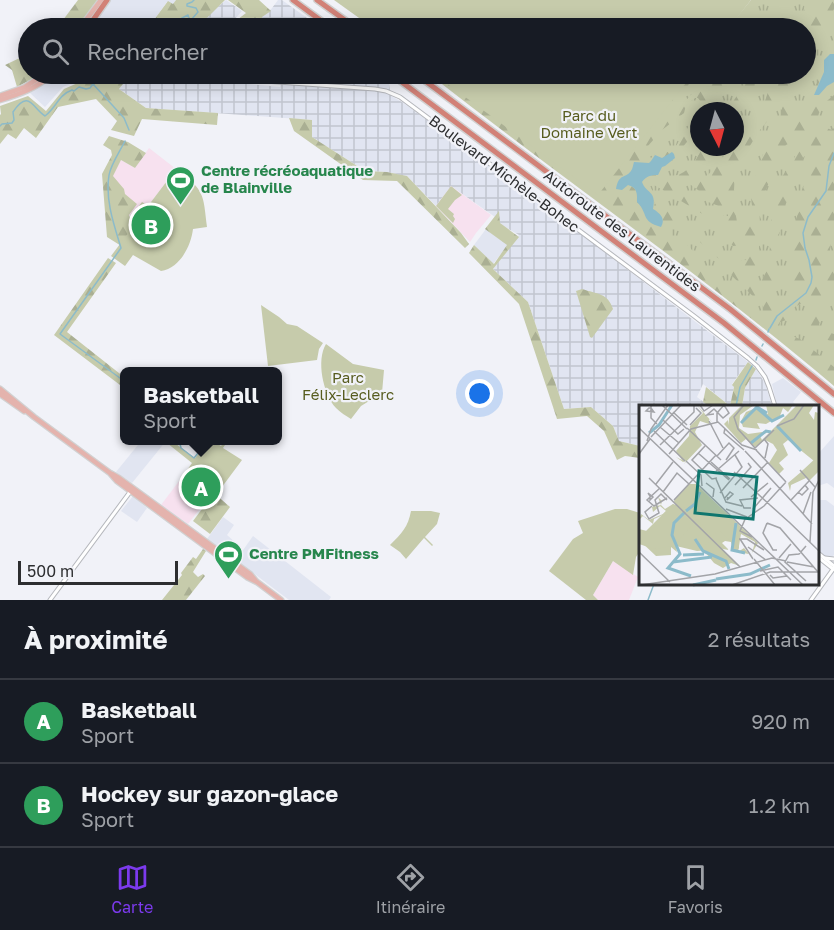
<!DOCTYPE html>
<html lang="fr">
<meta charset="utf-8">
<style>
:root{--surface:#171b24;--page:#242831;--text:#f1f3f6;--muted:#9ea1a6;--line:#363941;--accent:#7c3aed}
body{margin:0;font-family:"Golos Text",sans-serif;background:var(--page);color:var(--text)}
.compass{position:absolute;left:690px;top:102px;width:54px;height:54px;border-radius:50%;background:var(--surface);box-shadow:0 3px 15px #0003;rotate:174deg}
.scale{position:absolute;left:18px;bottom:15px;width:160px;box-sizing:border-box;padding-left:6px;border:3px solid #2d2e30;border-top:0;font-size:16px;line-height:21px;white-space:nowrap;color:#2d2e30;-webkit-text-stroke:4px #f1f2f8;paint-order:stroke}
.you{position:absolute;left:480px;top:394px;width:21px;height:21px;margin:-15px;border:4px solid #fff;border-radius:50%;background:#1a73e8;box-shadow:0 0 0 9px #1a73e833}
.badge{display:grid;place-items:center;width:39px;height:39px;border-radius:50%;background:var(--accent);color:#fff;font-size:20px;font-weight:700}
.pin{position:absolute;translate:-50% -50%;border:3px solid #fff;box-shadow:0 2px 6px #0006}
.popup{position:absolute;left:120px;top:367px;width:162px;height:78px;box-sizing:border-box;display:grid;place-content:center;border-radius:9px;background:var(--surface);filter:drop-shadow(0 2px 4px #0005);font-size:20px;white-space:nowrap;color:var(--muted)}
.popup b{font-size:22px;color:var(--text)}
.popup::after{content:'';position:absolute;left:50%;top:100%;margin-left:-12px;border:12px solid transparent;border-top-color:var(--surface)}
.list{margin:0;padding:0;list-style:none}
h2{display:flex;justify-content:space-between;align-items:center;height:78px;margin:0;padding:0 24px;font-size:26px}
h2 small{font-size:20px;font-weight:400;color:var(--muted)}
.list li{display:grid;grid-template-columns:39px 1fr auto;gap:18px;align-items:center;box-sizing:border-box;height:84px;padding:0 24px;border-top:2px solid var(--line)}
.list b{display:block;font-size:22px;white-space:nowrap}
.list p{margin:0;font-size:20px;white-space:nowrap;color:var(--muted)}
.list em{font-size:20px;font-style:normal;color:var(--muted)}
.icon{flex:none;width:33px;height:33px;fill:none;stroke:currentColor;stroke-width:2;stroke-linecap:round;stroke-linejoin:round}
.map{position:relative;flex:none;width:834px;height:600px;overflow:hidden}
.search{position:absolute;background:var(--surface);box-shadow:0 3px 15px #0003;left:18px;right:18px;top:18px;height:66px;display:flex;align-items:center;gap:15px;box-sizing:border-box;padding:0 21px;border-radius:33px;color:var(--muted);font-size:22px}
.sheet{height:246px;background:var(--surface)}
nav{display:flex;justify-content:space-around;align-items:center;box-sizing:border-box;height:84px;border-top:2px solid var(--line);background:var(--surface);font-size:16px;color:var(--muted)}
nav a{display:grid;justify-items:center;gap:3px}
nav .on{color:var(--accent)}
.map>svg:first-child{display:block}
.built{fill:#e1e5f1}
.industrial{fill:url(#industrial-grid)}
.education{fill:#f7e1ef}
.grass{fill:url(#grass-tufts);fill-rule:evenodd}
.forest{fill:url(#forest-firs);fill-rule:evenodd}
.green{fill:#c6cbab}
.water{fill:#8cbbca}
.lines{fill:none;stroke-linecap:round;stroke-linejoin:round}
.stream{stroke:#8cbbca;stroke-width:1.5}
.minor-casing{stroke:#b5b7bc;stroke-width:5}
.major-casing{stroke:#d1d1d1;stroke-width:7}
.highway-casing{stroke:#d1d1d1;stroke-width:8}
.minor{stroke:#fff;stroke-width:3}
.major{stroke:#e4b3ad;stroke-width:4.5}
.highway{stroke:#d28177;stroke-width:5}
.labels{text-anchor:middle;stroke-width:4.5;stroke-linejoin:round;paint-order:stroke}
.park-label{font-size:15px;fill:#575c1e;stroke:#f1f2f8}
.leisure-label{font-size:15px;font-weight:bold;fill:#27864d;stroke:#f1f2f8;text-anchor:start}
.street-label{font-size:15px;fill:#2d2e30;stroke:#f1f2f8}
.inset-river{fill:none;stroke:#8cbbca;stroke-width:3}
.inset-road{fill:none;stroke:#a3a4a8;stroke-width:1.5}
.view{fill:#0f766e;fill-opacity:0.15;stroke:#0f766e;stroke-width:3}
.inset-edge{fill:none;stroke:#2d2e30;stroke-width:3}
</style>
<div class="map">
<svg width="834" height="600" viewBox="0 0 834 600">
<defs>
<pattern id="industrial-grid" width="8" height="8" patternUnits="userSpaceOnUse" patternTransform="scale(1.5)"><rect width="8" height="8" fill="#e1e5f1"/><path d="M0 4h8M4 0v8" fill="none" stroke="#c1c5cf"/></pattern>
<pattern id="grass-tufts" width="24" height="20" patternUnits="userSpaceOnUse" patternTransform="scale(1.5)"><rect width="24" height="20" fill="#c6cbab"/><path d="M3 7l-1-3M5 7V3M7 7l1-3M15 17l-1-3M17 17v-4M19 17l1-3" fill="none" stroke="#aaaf93"/></pattern>
<pattern id="forest-firs" width="22" height="20" patternUnits="userSpaceOnUse" patternTransform="scale(1.5)"><rect width="22" height="20" fill="#c6cbab"/><path d="M5 1l3.5 6h-7zM16 11l3.5 6h-7z" fill="#aaaf93"/></pattern>
</defs>
<rect width="100%" height="100%" fill="#f1f2f8"/>
<!-- built -->
<g class="built">
<polygon points="111,0 176,0 173,5 167,2 148,28 110,28 99,20 98,17"/>
<polygon points="55,74 81,74 75,82 63,87 45,107 30,93"/>
<polygon points="486,229 508,245 493,264 474,245"/>
<polygon points="783,378 801,392 793,402 797,406 777,406 772,384"/>
<polygon points="834,436 834,488 827,483 818,486 818,454"/>
<polygon points="142,440 166,441 132,483 116,472"/>
<polygon points="133,496 147,508 137,522 121,511"/>
<polygon points="820,500 826,500 834,506 834,555 832,557 827,557 818,550 818,503"/>
<polygon points="223,517 234,525 227,535 237,544 228,556 207,539"/>
<polygon points="253,536 331,597 329,600 289,600 236,560"/>
</g>
<!-- industrial -->
<g class="industrial">
<polygon points="226,0 242,11 234,20 233,28 192,28"/>
<polygon points="278,0 282,0 321,28 263,28 260,26 260,18 269,12"/>
<polygon points="131,74 240,74 239,83 280,87 282,74 381,74 388,78 391,96 402,102 517,185 748,362 732,384 734,387 730,406 703,384 697,397 709,406 640,406 640,446 619,441 613,426 591,407 564,409 528,302 493,269 519,235 498,223 495,217 451,186 436,206 407,176 404,178 397,174 387,172 365,171 312,137 312,120 146,108 119,89"/>
<polygon points="756,369 765,383 772,406 742,406 745,388"/>
</g>
<!-- education -->
<g class="education">
<polygon points="149,148 176,169 133,226 129,215 125,194 111,177 121,160 135,168"/>
<polygon points="451,186 491,215 476,233 470,242 436,206"/>
<polygon points="183,476 209,497 188,524 161,505"/>
<polygon points="613,561 638,577 629,600 598,600 593,595"/>
</g>
<!-- grass -->
<path class="grass" d="M751 0H834V382L598 195 693 74H806V28H728ZM699 111H735V147H699Z"/>
<!-- forest -->
<g class="forest">
<polygon points="78,0 98,0 86,18 77,28 57,28"/>
<polygon points="176,0 225,0 209,16 194,28 148,28 168,1 173,4"/>
<polygon points="228,0 259,0 271,11 262,17 262,26 264,28 232,28 233,23 246,13"/>
<polygon points="805,0 834,0 834,9 829,18 822,28 819,38 811,52 806,66 806,28 802,28"/>
<path d="M834 48V54L829 55 824 60C824 72 822 79 815 89L819 95 827 86 834 82C829 88 822 91 821 101L828 100 834 95V101C817 109 809 123 832 130L834 128V232C829 241 830 258 830 268L834 270V300L813 303 800 304 788 311V313L792 315 834 313V324L826 321H821L819 324C820 331 828 332 834 334V343C828 339 822 339 816 335 804 327 795 315 780 322L779 328 786 334 800 339 834 367V386C704 276 563 179 429 74H699C690 84 677 94 674 107L675 109H678L701 84 717 74H739L714 102 708 111H699V128L680 150 675 160 660 172 661 175 663 176C666 176 670 176 673 176 689 174 696 159 703 147H718L708 165 699 175 700 179 704 178 708 175 727 152 735 147 758 122 768 92 779 74H802C793 86 790 102 794 117 800 119 806 119 810 112 813 107 810 100 811 94 812 88 816 86 818 81 824 65 818 60 834 48ZM695 98H698L701 102 700 109 676 146 668 152H657L648 161 645 162 639 158 640 155 662 130 684 113 686 105ZM780 107 782 108V112L779 122 767 144 750 189 753 214 749 227 744 229 740 226 737 222 735 210 736 197 734 190 735 169 760 130 778 108ZM790 143C804 160 786 169 778 182 776 186 775 191 774 195 767 226 776 258 759 286L757 285 756 278 759 247 760 204 784 146ZM810 149 812 150 814 154 812 163 805 176 803 189 794 230 792 244 796 269 790 284 788 298 784 303C778 303 773 300 769 296V289L773 282 777 242 781 228V211L789 198 803 158ZM660 158 672 160 665 166 662 167 659 173 644 178 642 182V185L655 203 653 209 655 210 647 221 642 208 637 202C636 193 638 188 628 185L624 175C630 174 632 170 633 165L639 162C647 165 653 161 660 158ZM684 180 698 190 708 202C715 204 722 207 728 212V216H722L704 208 693 198 681 193 677 190 676 185 677 181ZM652 185 656 186 716 222C725 232 723 238 733 246L744 245 749 252 746 260 738 261 722 252 707 238 697 234 693 225 682 219 664 203 654 194 650 186ZM682 224 686 226 689 232 720 260 728 272 763 306 764 314 761 315 758 312 702 264 689 246C675 242 672 244 671 228L675 225Z"/>
<polygon points="28,54 28,74 41,74 17,87 12,70 5,65"/>
<polygon points="87,74 131,74 119,89 146,108 218,113 217,125 142,119 134,136 111,130 117,121 96,99 58,107 36,138 24,128 16,139 8,134 0,144 0,115 1,114 0,106 28,96 46,111 64,89 80,82"/>
<polygon points="751,74 762,74 735,116 735,111 727,111"/>
<polygon points="289,118 312,120 312,137 365,171 387,172 407,176 461,233 469,244 465,248 397,181 363,180 294,131"/>
<polygon points="109,136 128,142 146,153 135,168 121,160 113,176 124,189 125,194 137,204 129,215 133,226 126,249 107,237 102,174 112,155 111,150 103,145"/>
<polygon points="499,211 500,223 519,237 493,269 528,302 564,409 591,407 613,426 619,441 640,446 640,458 625,456 617,460 604,431 587,416 557,419 519,304 469,253 474,245 494,264 507,245 485,229"/>
<polygon points="108,258 116,263 67,332 124,377 124,388 54,335"/>
<path d="M582 289C597 294 608 293 613 309L592 338 590 337 576 291Z"/>
<polygon points="748,362 756,369 745,388 742,406 709,406 703,402 706,387 730,406 734,387 732,385"/>
<polygon points="214,493 230,507 210,534 193,521"/>
<polygon points="203,549 206,551 193,572 198,577 203,574 205,576 186,600 162,600 182,575 181,573 193,557 196,559"/>
</g>
<!-- green -->
<g class="green">
<polygon points="334,0 751,0 729,28 373,28"/>
<polygon points="434,74 693,74 598,195"/>
<path d="M176 169C205 191 203 193 207 227L193 229C191 246 180 268 161 271L133 255 125 266 111 256 141 216 135 211 138 207 144 211 139 206 142 202 148 206Z"/>
<polygon points="451,186 462,195 455,200 448,209 454,214 453,216 455,219 453,223 436,206"/>
<polygon points="261,305 279,317 287,324 297,326 323,343 319,349 317,360 268,366"/>
<path d="M326 344 353 364 384 370 382 393 361 406 351 419C346 416 340 412 336 408 323 394 316 360 326 344Z"/>
<polygon points="169,441 172,441 195,458 209,441 213,441 221,446 225,441 227,442 223,448 242,460 213,499 183,476 192,463 167,443"/>
<polygon points="615,509 627,509 640,513 640,551 636,557 633,575 613,561 593,595 598,600 586,600 549,571 573,539 583,533 578,521"/>
<path d="M411 511H431L440 513 437 524 425 537 433 545 432 546 424 538 406 559 400 552 390 545C402 533 408 527 411 511Z"/>
</g>
<!-- water -->
<g class="water">
<polygon points="830,54 834,54 834,82 827,86 819,95 814,95 824,72 824,60"/>
<path d="M672 152 674 154 675 158 665 166 662 167 658 175C651 175 646 176 642 182 646 194 657 190 653 209 660 213 666 219 661 227 640 221 649 214 637 202 637 194 638 188 628 185L622 190 616 189C619 173 625 179 631 171 633 168 633 165 634 162L649 163 651 161 655 155 662 158Z"/>
</g>
<g class="lines">
<!-- stream -->
<g class="stream">
<polyline points="164,28 164,27 168,27 170,28"/>
<polyline points="176,28 182,18 188,15 189,19 191,20 198,12 196,8 187,6 187,4 192,2 194,0"/>
<polyline points="93,84 124,118 129,130"/>
<path d="M0 126 2 124 12 123 14 120 13 112C29 88 33 109 45 116 57 107 58 95 72 90L74 91 79 87 86 89 90 88 93 84 92 79 94 74"/>
<polyline points="770,328 777,316 806,293 811,283 812,277 809,260 805,248 803,233 808,217 826,191 829,166 834,153"/>
<polyline points="768,332 769,329"/>
<polyline points="762,346 763,344"/>
<polyline points="756,360 757,357"/>
<path d="M124 381 60 334 121 248C114 225 105 200 109 175 111 164 120 151 125 141"/>
<polyline points="736,406 740,387 752,366"/>
<polyline points="174,440 180,444 181,448 194,458 206,443 205,442"/>
<polyline points="648,600 654,584"/>
</g>
<defs>
<g id="minor">
<polyline points="93,20 104,28"/>
<polyline points="169,74 375,89 386,91 400,97 694,316 748,358 757,366 765,377 769,387 775,406"/>
<polyline points="818,553 834,566"/>
<polyline points="818,557 833,569"/>
<polyline points="825,558 834,559"/>
<polyline points="50,600 130,492"/>
<polyline points="811,600 834,568"/>
</g>
<g id="major">
<polyline points="80,28 101,0"/>
<polyline points="86,28 93,20"/>
<polyline points="0,96 25,87 45,74"/>
<path d="M0 100C20 94 37 88 52 74"/>
<polyline points="0,389 34,417 110,473 117,481 247,577 257,582 281,600"/>
<polyline points="0,394 24,411"/>
<polyline points="112,474 119,478 250,574 255,580"/>
</g>
<g id="highway">
<polyline points="293,0 331,28"/>
<polyline points="317,0 356,28"/>
<polyline points="93,20 107,0"/>
<polyline points="391,74 724,323 834,413"/>
<polyline points="416,74 730,309 834,394"/>
</g>
</defs>
<!-- minor casing -->
<use href="#minor" class="minor-casing"/>
<!-- major casing -->
<use href="#major" class="major-casing"/>
<!-- highway casing -->
<use href="#highway" class="highway-casing"/>
<!-- minor -->
<use href="#minor" class="minor"/>
<!-- major -->
<use href="#major" class="major"/>
<!-- highway -->
<use href="#highway" class="highway"/>
</g>
<!-- icons -->
<defs>
<symbol id="stadium-pin" viewBox="-11 -11 22 30"><path d="M0 17L-7.5 6A9.5 9.5 0 1 1 7.5 6Z" fill="#2e9e5b" stroke="#f1f2f8"/><path d="M0-5a6.5 5 0 1 0 0 10a6.5 5 0 1 0 0-10ZM-3.5-1.8h7v3.6h-7Z" fill="#fff"/></symbol>
</defs>
<g fill-rule="evenodd">
<use href="#stadium-pin" x="164" y="164" width="33" height="45"/>
<use href="#stadium-pin" x="212" y="538" width="33" height="45"/>
</g>
<g class="labels">
<!-- park labels -->
<g class="park-label">
<text x="589" y="121">Parc du<tspan x="589" dy="17">Domaine Vert</tspan></text>
<text x="348" y="383">Parc<tspan x="348" dy="17">Félix-Leclerc</tspan></text>
</g>
<!-- leisure labels -->
<g class="leisure-label">
<text x="201" y="176">Centre récréoaquatique<tspan x="201" dy="17">de Blainville</tspan></text>
<text x="249" y="559">Centre PMFitness</text>
</g>
<!-- street labels -->
<g class="street-label">
<text transform="translate(504 174) rotate(37)" y="5">Boulevard Michèle-Bohec</text>
<text transform="translate(622 231) rotate(37)" y="5">Autoroute des Laurentides</text>
</g>
</g>
<!-- overview -->
<g transform="translate(639 405)">
<rect width="180" height="180" fill="#f1f2f8"/>
<path d="M50 80H57L74 96 56 114 43 103 46 98 40 100 35 96ZM62 123 101 161 92 158 84 163 75 158 57 136 50 135Z" fill="#c6cbab"/>
<path d="M58 0 74 18 70 14V19L61 16 56 27 63 40 45 59 47 56 44 57 37 52 43 55 37 46 50 31 51 21 64 8ZM103 0H115L101 10 100 23 109 29 131 26 121 31 123 35 158 0H175L170 8 175 15 176 7 180 8V53L167 73 152 80 151 86 149 78 175 56 149 35 144 39 149 50 140 58 145 64 140 69 130 58 138 45 134 39 126 35 116 42 107 34 102 38 85 19 89 15 90 20V13ZM127 0H154L149 7 144 3 141 11 127 19 118 18 121 24 104 22 102 16 107 7 117 3 129 9ZM50 79H57L119 138 113 148 116 137 102 129 99 147 105 143 110 149 94 146 92 137 86 136 83 138 90 145 79 143 69 133 70 140 67 139 64 144H72V145L58 146 37 141 38 147 32 142V150L17 151 0 135V124L8 126 24 110 15 114 14 119 4 111 0 115 2 109 10 115 24 109 34 99 38 102 35 96Z" fill="#c6cbab"/>
<path d="M180 50V66L170 76 163 66ZM19 92 23 96 22 100 26 104 34 99 51 105 55 114 74 96 100 120V144L81 126 72 130 58 114 35 141 15 144 0 139V133L27 106 21 101 14 107 13 102 22 100Z" fill="#c6cbab"/>
<path class="inset-river" d="M118 3 133 16 145 10M102 18 118 2 128 8M138 21 162 46M10 28 20 20 33 0M112 38 127 26 132 27M47 106 56 99 61 87M46 107 35 118 33 130 41 149 29 163 52 171M97 118 93 145 106 148M56 134 64 146 87 156 90 164M44 150 65 149M34 157 73 152M77 174 111 169 131 160M54 180 77 175"/>
<path class="inset-road" d="M12 0V13L18 19M23 0 48 24M61 0 65 6 74 0M105 0 95 12 99 24 116 43M12 3 15 7 7 6 10 3ZM34 7 48 20M75 9 68 10 75 4 84 13 90 8 85 0M24 15 39 29 45 24M70 16 84 43M78 18V8L85 0M51 20 62 8 57 3M138 21 155 14 165 0M21 22 40 38M0 23 164 180M48 23 82 55M86 23 85 28 105 45M15 26 46 56M12 32 42 0M125 34 129 39 126 53M8 36 12 24 29 0M21 40 55 7V0M66 41 53 55 73 74 78 73M116 43 135 25M117 45 147 77M106 46 159 103M59 48 90 75M0 49 11 34M30 49 52 24 79 17 103 40 118 45M78 51 90 38 95 43 87 55M47 56 62 70 63 81M72 57 91 74M161 65 176 82M77 66 100 46M95 67 131 100M10 73 101 162M77 74 87 97 103 101M67 78 75 84 74 92M17 79 34 57M96 80 112 62 109 58M21 83 8 95 15 101 28 93M104 83 129 57M24 87 38 68 50 79M159 87 163 90 169 84 166 80M9 88 14 92 11 95V91ZM81 88 103 62 96 50M112 92 129 78M85 94 91 87 94 89 88 95 89 92M35 95 77 50M152 95 170 76M131 100 151 118M13 101 6 107 10 114 20 108 16 95 22 89 28 95M112 103H105L101 95 119 93M159 103 173 119M87 104 108 112M114 104 132 83M164 109 172 87M107 112 101 126 113 132M105 115 125 101 147 77M150 117 180 146M128 118 141 123 179 167M128 118 124 128 134 145H138M100 134H108L125 145M101 134 114 154M171 137 174 87 180 75M109 142 127 155M0 147 31 177M140 153 152 139M115 154 136 180M148 157 175 162M121 166 139 162 152 175M131 170 134 173 148 171M167 176 146 157 150 150 160 149 167 141M2 180 76 169 133 153 147 156M93 180 131 167H180"/>
<path class="view" d="M60 66 118 72 114 114 56 108Z"/>
<rect width="180" height="180" class="inset-edge"/>
</g>
</svg>
<svg class="compass" viewBox="-18 -18 36 36"><path d="M0-13l5 13h-10z" fill="#e53935"/><path d="M0 13l5-13h-10z" fill="#9ea1a6"/></svg>
<div class="scale">500 m</div>
<div class="you"></div>
<div class="pin badge" style="left:201px;top:487px;background:#2e9e5b">A</div>
<div class="popup"><b>Basketball</b>Sport</div>
<div class="pin badge" style="left:151px;top:225px;background:#2e9e5b">B</div>
<div class="search"><svg class="icon" aria-label="search" viewBox="0 0 24 24"><circle cx="10" cy="10" r="6"/><path d="M15 15l6 6"/></svg>Rechercher</div>
</div>
<section class="sheet">
<h2>À proximité<small>2 résultats</small></h2>
<ul class="list">
<li><span class="badge" style="background:#2e9e5b">A</span><div><b>Basketball</b><p>Sport</p></div><em>920 m</em></li>
<li><span class="badge" style="background:#2e9e5b">B</span><div><b>Hockey sur gazon-glace</b><p>Sport</p></div><em>1.2 km</em></li>
</ul>
</section>
<nav>
<a class="on"><svg class="icon" aria-label="map" viewBox="0 0 24 24"><path d="M3 6l6-2 6 2 6-2v14l-6 2-6-2-6 2zM9 4v14M15 6v14"/></svg>Carte</a>
<a><svg class="icon" aria-label="directions" viewBox="0 0 24 24"><path d="M12 3l9 9-9 9-9-9zM9 14v-3h6M13 9l2 2-2 2"/></svg>Itinéraire</a>
<a><svg class="icon" aria-label="saved" viewBox="0 0 24 24"><path d="M7 4h10v16l-5-4-5 4z"/></svg>Favoris</a>
</nav>
